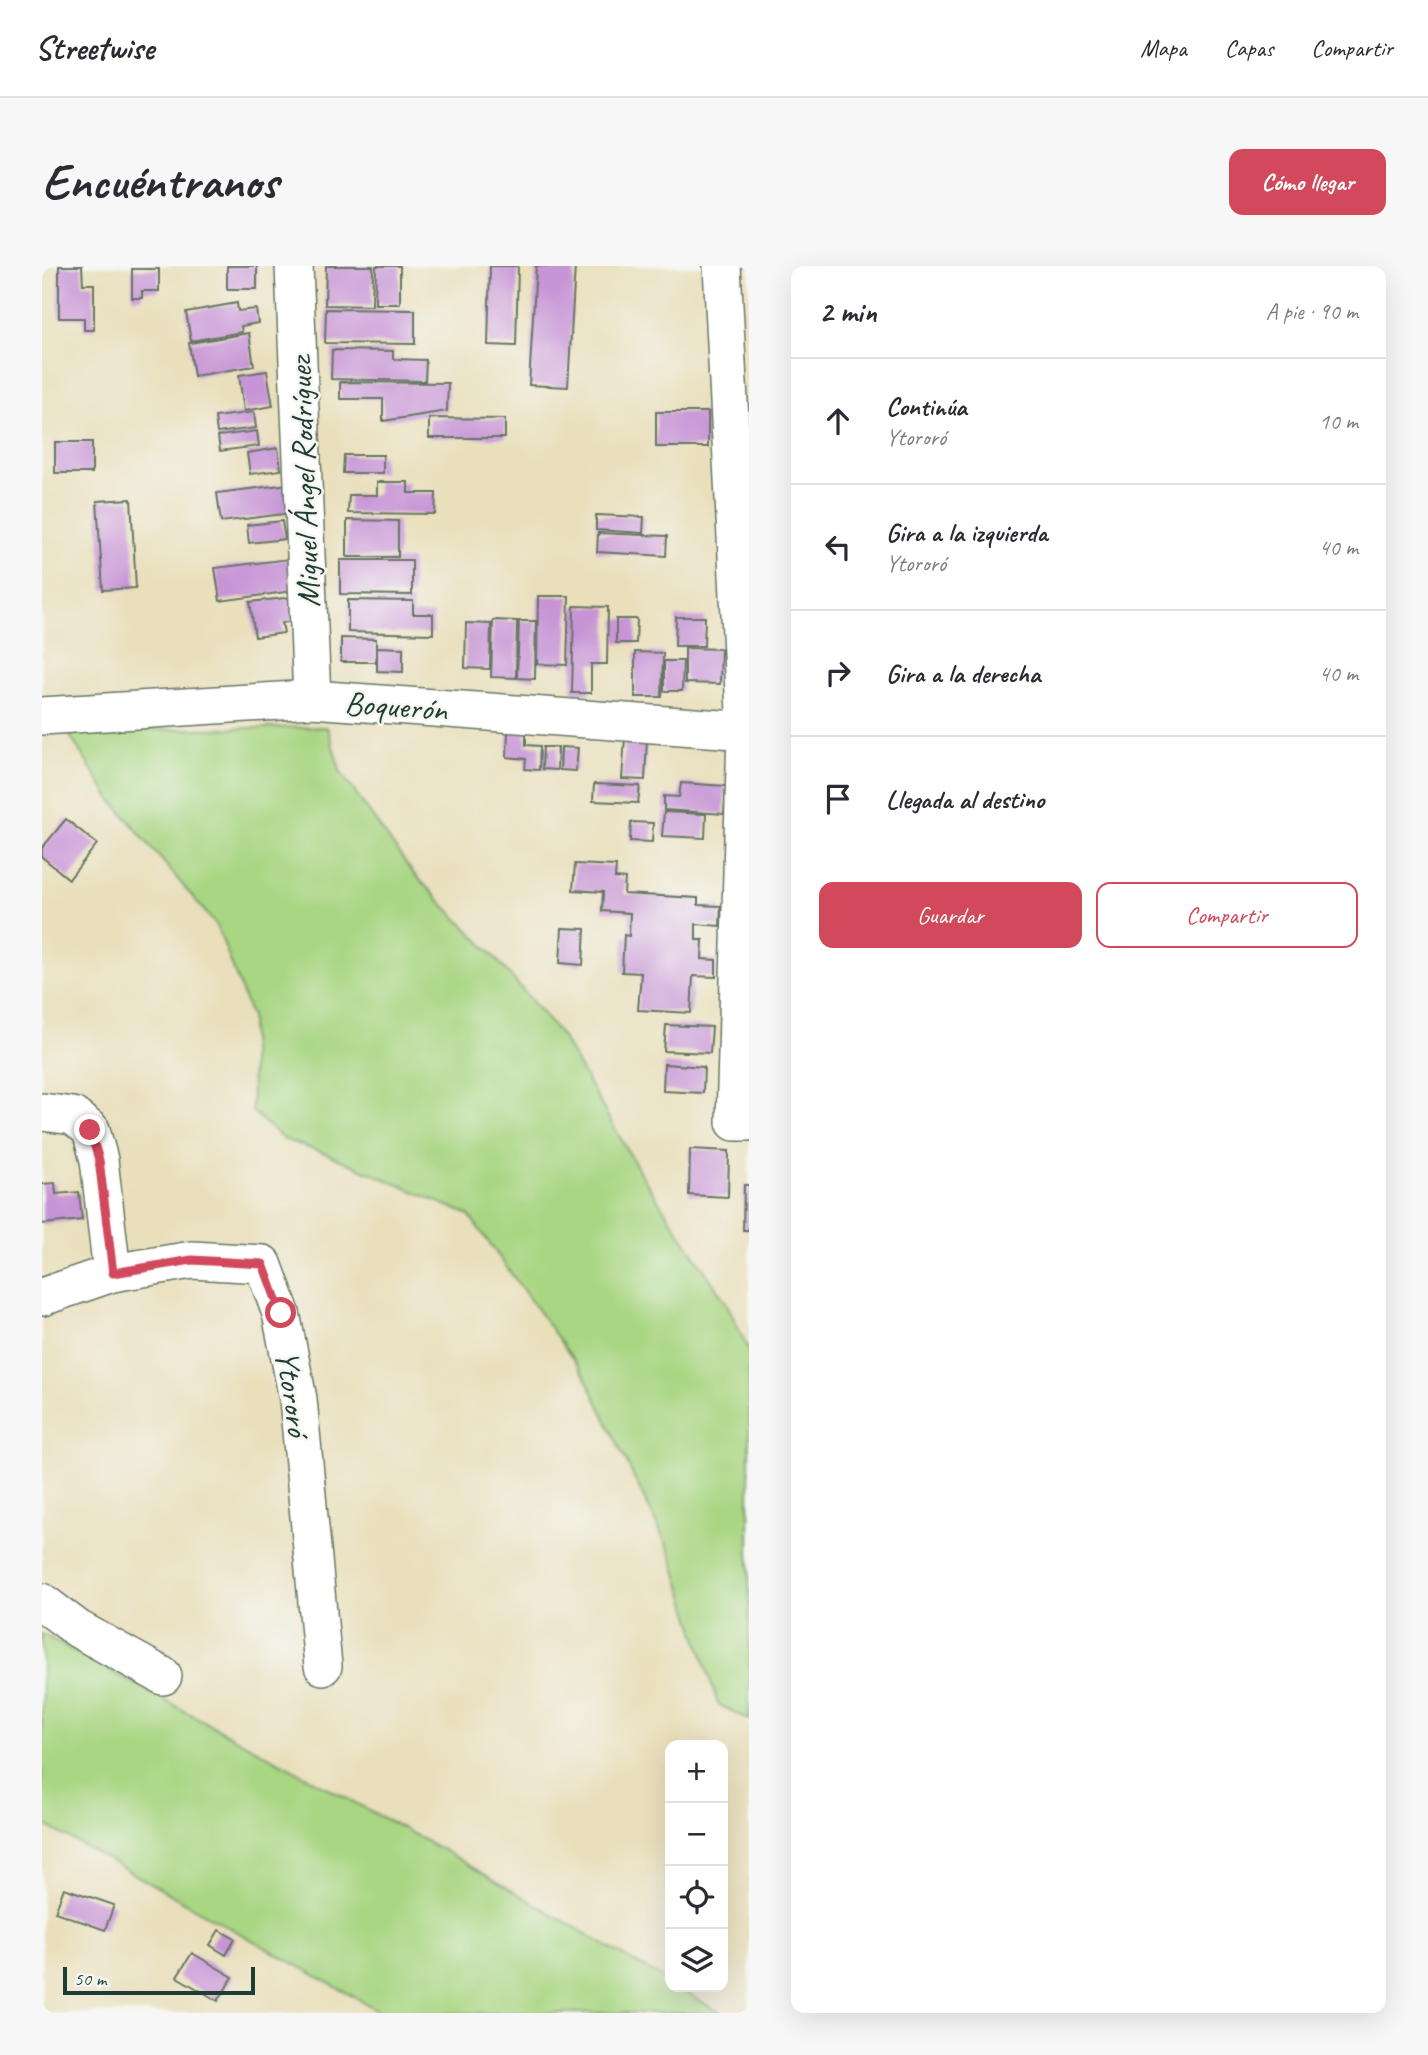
<!DOCTYPE html>
<html lang="es">
<meta charset="utf-8">
<style>
:root{--surface:#fff;--page:#f7f7f7;--text:#2b2b33;--muted:#7c7c81;--line:#e1e1e2;--accent:#d1495b}
body{margin:0;font-family:Caveat,sans-serif;background:var(--page);color:var(--text)}
.controls{position:absolute;right:21px;bottom:21px;display:grid;overflow:hidden;border-radius:14px;box-shadow:0 7px 28px #0002}
.controls button{width:63px;height:63px;display:grid;place-items:center;padding:0;border:0;border-bottom:2px solid var(--line);background:var(--surface);color:var(--text);font:35px sans-serif}
.scale{position:absolute;left:21px;bottom:18px;width:192px;box-sizing:border-box;padding-left:7px;border:4px solid #1f3d34;border-top:0;font-size:19px;line-height:24px;white-space:nowrap;color:#1f3d34;-webkit-text-stroke:5px #f6f6f2;paint-order:stroke}
.stop{position:absolute;width:21px;height:21px;margin:-16px;border:5px solid #d1495b;border-radius:50%;background:#fff}
.stop.end{background:#d1495b;border-color:#fff;box-shadow:0 2px 7px #0008}
.list{margin:0;padding:0;list-style:none}
h2{display:flex;justify-content:space-between;align-items:center;height:91px;margin:0;padding:0 28px;font-size:30px}
h2 small{font-size:23px;font-weight:400;color:var(--muted)}
.list li{display:grid;grid-template-columns:46px 1fr auto;gap:21px;align-items:center;box-sizing:border-box;height:126px;padding:0 28px;border-top:2px solid var(--line)}
.list b{display:block;font-size:26px;white-space:nowrap}
.list p{margin:0;font-size:23px;white-space:nowrap;color:var(--muted)}
.list em{font-size:23px;font-style:normal;color:var(--muted)}
.actions{display:flex;gap:14px;padding:21px 28px}
.actions a{flex:1;padding:16px 0;border:2px solid var(--accent);border-radius:14px;text-align:center;font-size:24px;color:var(--accent)}
.actions .main{background:var(--accent);color:#fff}
.icon{flex:none;width:38px;height:38px;fill:none;stroke:currentColor;stroke-width:2;stroke-linecap:round;stroke-linejoin:round}
.map{position:relative;flex:none;width:707px;height:1747px;overflow:hidden;border-radius:14px}
header{display:flex;align-items:center;gap:42px;box-sizing:border-box;height:98px;padding:0 35px;background:var(--surface);border-bottom:2px solid var(--line)}
header strong{font-size:33px}
nav{display:flex;gap:38px;margin-inline-start:auto;font-size:24px}
.intro{display:flex;align-items:center;justify-content:space-between;box-sizing:border-box;height:168px;padding:0 42px}
h1{margin:0;font-size:49px}
.button{padding:18px 32px;border-radius:14px;background:var(--accent);color:#fff;font-size:24px;font-weight:700}
main{display:flex;gap:42px;padding:0 42px}
aside{flex:1;background:var(--surface);border-radius:14px;box-shadow:0 7px 28px #0002}
.map>svg:first-child{display:block}
.green{fill:#a9d682;stroke:#648a5b;stroke-width:2}
.building{fill:#c794d6}
.lines{fill:none;stroke-linecap:round;stroke-linejoin:round}
.minor-casing{stroke:#667663;stroke-width:40}
.minor{stroke:#fff;stroke-width:37}
.route{stroke:#d1495b;stroke-width:9}
.labels{text-anchor:middle;stroke-width:5;stroke-linejoin:round;paint-order:stroke}
.street-label{font-size:33px;fill:#1f3d34;stroke:#f6f6f2}
</style>
<header>
<strong>Streetwise</strong>
<nav><a>Mapa</a><a>Capas</a><a>Compartir</a></nav>
</header>
<div class="intro"><h1>Encuéntranos</h1><a class="button">Cómo llegar</a></div>
<main>
<div class="map">
<svg width="707" height="1747" viewBox="0 0 707 1747">
<rect width="100%" height="100%" fill="#f6f6f2"/>
<filter id="ink" filterUnits="userSpaceOnUse"><feTurbulence type="fractalNoise" baseFrequency=".0143" numOctaves="2"/><feDisplacementMap in="SourceGraphic" scale="14" xChannelSelector="R" yChannelSelector="G"/><feConvolveMatrix kernelMatrix="1 2 1 2 8 2 1 2 1" color-interpolation-filters="sRGB"/></filter>
<filter id="wash" filterUnits="userSpaceOnUse"><feTurbulence type="fractalNoise" baseFrequency=".00686" numOctaves="4" result="noise"/><feDisplacementMap in="SourceGraphic" scale="28" xChannelSelector="R" yChannelSelector="G"/><feGaussianBlur stdDeviation="1.57" result="paint"/><feColorMatrix in="noise" values="0 0 0 0 0 0 0 0 0 0 0 0 0 0 0 0 0 1.4 0 .05"/><feComposite in="paint" operator="in"/></filter>
<g filter="url(#wash)">
<rect width="100%" height="100%" fill="#e9dfbb"/>
<!-- green -->
<g class="green">
<polygon points="285,461 299,507 371,607 451,689 520,771 602,913 685,1038 707,1085 707,1454 676,1438 629,1288 543,1110 427,949 285,888 241,873 210,845 209,750 175,660 67,531 25,465"/>
<polygon points="0,1368 399,1583 628,1717 628,1721 634,1721 679,1747 341,1747 0,1557"/>
</g>
<g id="blocks">
<!-- building -->
<g class="building">
<polygon points="17,0 40,0 41,18 52,18 52,64 42,64 42,52 17,52"/>
<rect x="185" y="0" width="30" height="23"/>
<polygon points="284,0 331,0 330,40 283,39"/>
<polygon points="334,0 358,0 358,38 333,38"/>
<polygon points="448,0 476,0 474,80 446,79"/>
<polygon points="494,0 533,0 526,121 487,119"/>
<polygon points="90,3 117,3 117,25 100,25 100,32 90,32"/>
<polygon points="195,37 196,45 214,43 216,57 199,60 200,66 149,75 144,46"/>
<polygon points="284,43 373,44 373,78 283,77"/>
<polygon points="207,67 212,100 152,110 147,77"/>
<polygon points="290,84 351,85 351,93 384,94 383,115 289,113"/>
<polygon points="225,105 231,140 202,145 197,109"/>
<polygon points="298,116 406,117 405,145 341,155 341,133 298,133"/>
<polygon points="212,146 214,162 175,167 173,151"/>
<rect x="614" y="146" width="52" height="35"/>
<polygon points="387,152 463,153 463,172 387,172"/>
<polygon points="215,165 217,180 178,185 176,170"/>
<rect x="13" y="176" width="37" height="31"/>
<polygon points="236,182 239,204 208,208 205,187"/>
<polygon points="302,189 341,189 341,207 301,207"/>
<polygon points="335,216 366,216 366,227 394,227 393,248 306,247 307,229 335,229"/>
<polygon points="247,218 250,247 179,256 175,227"/>
<polygon points="89,233 94,322 61,324 55,235"/>
<polygon points="554,249 602,251 601,267 554,264"/>
<polygon points="305,254 356,255 356,291 305,291"/>
<polygon points="240,255 243,273 207,277 205,259"/>
<polygon points="556,267 625,270 624,290 555,286"/>
<polygon points="247,293 251,325 178,335 173,302"/>
<polygon points="298,294 370,294 370,329 298,328"/>
<polygon points="496,330 527,330 525,399 495,398"/>
<polygon points="252,331 255,354 240,357 242,367 213,371 208,336"/>
<polygon points="306,334 371,335 371,348 391,348 391,368 306,366"/>
<polygon points="532,340 566,341 565,398 549,398 549,427 530,427"/>
<polygon points="634,351 663,351 662,380 633,380"/>
<polygon points="574,353 595,353 594,377 574,377"/>
<polygon points="451,354 475,355 474,412 449,411"/>
<polygon points="477,355 494,355 493,413 475,412"/>
<polygon points="424,357 449,358 448,403 423,402"/>
<polygon points="299,372 334,373 334,396 299,396"/>
<polygon points="335,381 361,382 361,406 335,405"/>
<polygon points="643,382 679,383 678,418 643,417"/>
<polygon points="593,386 621,387 620,431 593,431"/>
<polygon points="622,395 641,395 640,425 622,425"/>
<polygon points="466,465 484,466 484,479 498,480 497,504 483,503 484,493 465,491"/>
<polygon points="583,471 605,472 603,514 580,513"/>
<polygon points="501,481 516,481 515,504 500,503"/>
<polygon points="519,481 536,482 534,505 518,504"/>
<polygon points="639,517 684,520 682,548 622,544 622,530 637,531"/>
<polygon points="552,518 598,520 596,537 551,535"/>
<polygon points="622,546 664,548 663,572 620,570"/>
<polygon points="24,553 55,578 27,613 0,591 0,582"/>
<polygon points="589,556 611,557 610,576 588,575"/>
<polygon points="533,598 574,600 573,612 583,613 582,628 656,632 656,639 679,640 678,660 654,658 654,674 661,674 660,693 674,694 674,711 651,710 649,747 596,744 599,707 580,706 582,669 587,670 588,647 560,645 561,626 531,624"/>
<polygon points="520,662 543,663 541,699 518,697"/>
<polygon points="624,759 670,761 668,787 622,785"/>
<polygon points="622,798 662,801 661,827 621,825"/>
<polygon points="648,883 687,885 686,931 647,929"/>
<polygon points="13,917 14,928 37,926 40,954 0,958 0,918"/>
<polygon points="702,919 707,919 707,964 701,964"/>
<polygon points="22,1622 72,1639 63,1664 13,1646"/>
<polygon points="177,1664 193,1673 184,1689 168,1679"/>
<polygon points="150,1687 191,1711 176,1735 135,1711"/>
</g>
</g>
</g>
<g filter="url(#ink)">
<use href="#blocks" fill-opacity="0" stroke="#667663" stroke-width="2"/>
<g class="lines">
<defs>
<g id="minor">
<polyline points="252,0 270,433"/>
<polyline points="680,0 704,465 693,856 707,856"/>
<polyline points="0,450 270,433 707,465"/>
<polyline points="0,846 31,850 49,864 57,894 70,1007"/>
<polyline points="0,1031 70,1007 150,994 221,998 239,1047 256,1133 281,1400"/>
<polyline points="0,1336 36,1363 121,1410"/>
</g>
</defs>
<!-- minor casing -->
<use href="#minor" class="minor-casing"/>
<!-- minor -->
<use href="#minor" class="minor"/>
</g>
</g>
<g class="lines" filter="url(#ink)">
<!-- route -->
<polyline class="route" points="48,864 57,894 71,1007 150,994 221,998 239,1047"/>
</g>
<g class="labels">
<!-- street labels -->
<g class="street-label">
<text transform="translate(261 216) rotate(-92)" y="12">Miguel Ángel Rodríguez</text>
<text transform="translate(354 439) rotate(4)" y="12">Boquerón</text>
<text transform="translate(252 1127) rotate(82)" y="12">Ytororó</text>
</g>
</g>
</svg>
<div class="controls">
<button>+</button>
<button>−</button>
<button><svg class="icon" aria-label="locate" viewBox="0 0 24 24"><circle cx="12" cy="12" r="6"/><path d="M12 2v4M12 18v4M2 12h4M18 12h4"/></svg></button>
<button><svg class="icon" aria-label="layers" viewBox="0 0 24 24"><path d="M12 4l9 5-9 5-9-5zM3 14l9 5 9-5"/></svg></button>
</div>
<div class="scale">50 m</div>
<div class="stop" style="left:239px;top:1047px"></div>
<div class="stop end" style="left:48px;top:864px"></div>
</div>
<aside>
<h2>2 min<small>A pie · 90 m</small></h2>
<ul class="list">
<li><svg class="icon" aria-label="ahead" viewBox="0 0 24 24"><path d="M12 20V5M6 11l6-6 6 6"/></svg><div><b>Continúa</b><p>Ytororó</p></div><em>10 m</em></li>
<li><svg class="icon" aria-label="left" viewBox="0 0 24 24"><path d="M17 20v-9H6M10 6l-5 5 5 5"/></svg><div><b>Gira a la izquierda</b><p>Ytororó</p></div><em>40 m</em></li>
<li><svg class="icon" aria-label="right" viewBox="0 0 24 24"><path d="M7 20v-9h11M14 6l5 5-5 5"/></svg><div><b>Gira a la derecha</b></div><em>40 m</em></li>
<li><svg class="icon" aria-label="arrive" viewBox="0 0 24 24"><path d="M6 21V4h12l-3 4 3 4H6"/></svg><div><b>Llegada al destino</b></div></li>
</ul>
<div class="actions"><a class="main">Guardar</a><a>Compartir</a></div>
</aside>
</main>
